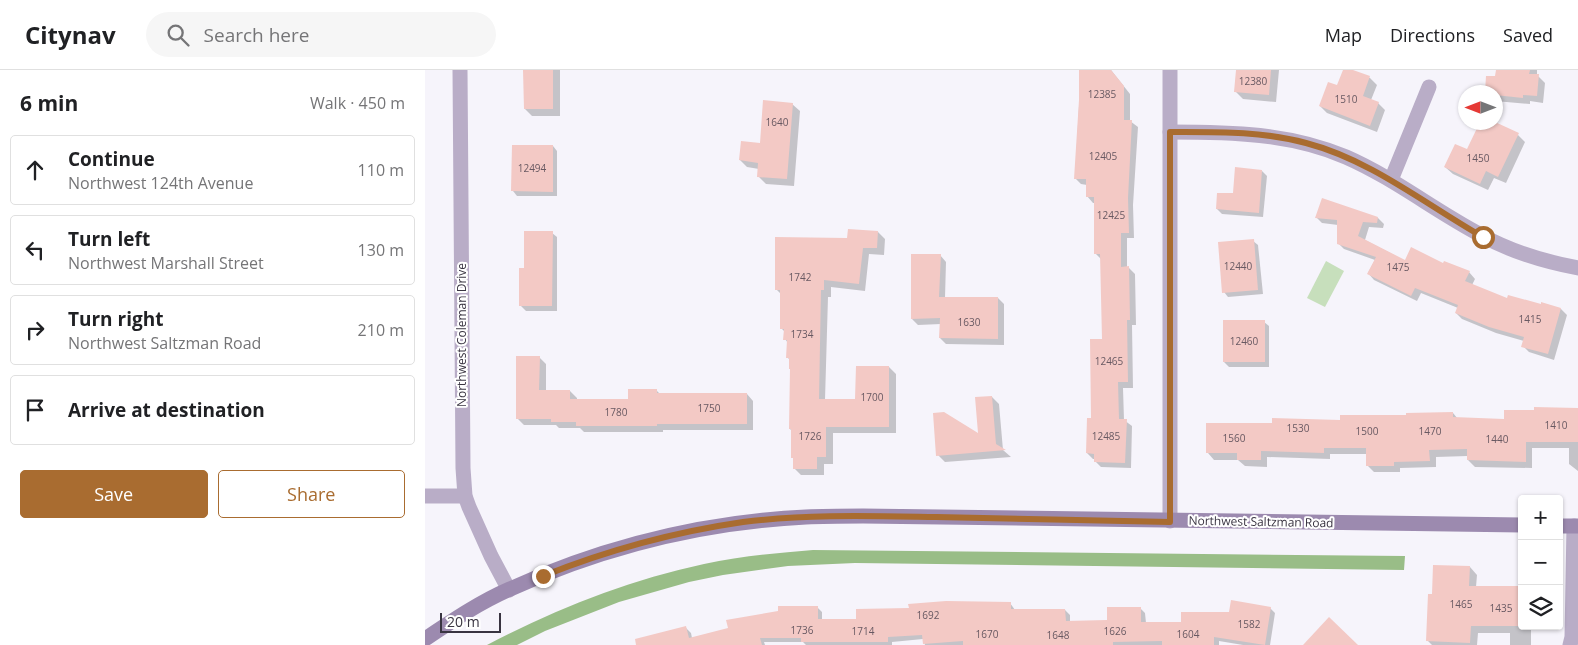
<!DOCTYPE html>
<meta charset="utf-8">
<style>
:root{--surface:#fff;--page:#f6f6f6;--text:#202124;--muted:#757577;--line:#e0e0e0;--accent:#a96c30}
body{margin:0;font-family:"Open Sans",sans-serif;background:var(--page);color:var(--text)}
.controls{position:absolute;right:15px;bottom:15px;display:grid;overflow:hidden;border-radius:5px;box-shadow:0 1px 4px #0004}
.controls button{width:45px;height:45px;display:grid;place-items:center;padding:0;border:0;border-bottom:1px solid var(--line);background:var(--surface);color:var(--text);font:25px sans-serif}
.compass{position:absolute;left:1033px;top:15px;width:45px;height:45px;border-radius:50%;background:var(--surface);box-shadow:0 1px 4px #0004;rotate:270deg}
.scale{position:absolute;left:15px;bottom:12px;width:61px;box-sizing:border-box;padding-left:5px;border:2px solid #393441;border-top:0;font-size:14px;line-height:18px;white-space:nowrap;color:#393441;-webkit-text-stroke:4px #fff;paint-order:stroke}
.stop{position:absolute;width:15px;height:15px;margin:-11px;border:4px solid #a96c30;border-radius:50%;background:#fff}
.stop.end{background:#a96c30;border-color:#fff;box-shadow:0 1px 5px #0008}
.list{margin:0;padding:0;list-style:none}
h2{display:flex;justify-content:space-between;align-items:center;height:65px;margin:0;padding:0 20px;font-size:21px}
h2 small{font-size:16px;font-weight:400;color:var(--muted)}
.list li{display:grid;grid-template-columns:32px 1fr auto;gap:15px;align-items:center;box-sizing:border-box;height:70px;margin:0 10px 10px;padding:0 10px;border:1px solid var(--line);border-radius:5px}
.list b{display:block;font-size:19px;white-space:nowrap}
.list p{margin:0;font-size:16px;white-space:nowrap;color:var(--muted)}
.list em{font-size:16px;font-style:normal;color:var(--muted)}
.actions{display:flex;gap:10px;padding:15px 20px}
.actions a{flex:1;padding:11px 0;border:1px solid var(--accent);border-radius:5px;text-align:center;font-size:18px;color:var(--accent)}
.actions .main{background:var(--accent);color:#fff}
.icon{flex:none;width:28px;height:28px;fill:none;stroke:currentColor;stroke-width:2;stroke-linecap:round;stroke-linejoin:round}
.map{position:relative;flex:none;width:1153px;height:575px;overflow:hidden}
header{display:flex;align-items:center;gap:30px;box-sizing:border-box;height:70px;padding:0 25px;background:var(--surface);border-bottom:1px solid var(--line)}
header strong{font-size:24px}
nav{display:flex;gap:28px;margin-inline-start:auto;font-size:18px}
.search{width:350px;height:45px;background:var(--page);display:flex;align-items:center;gap:12px;box-sizing:border-box;padding:0 18px;border-radius:28px;color:var(--muted);font-size:19px}
main{display:flex}
aside{flex:1;background:var(--surface)}
.map>svg:first-child{display:block}
.green{fill:#c7dfbc}
.forest{fill:#99bd87}
.shadow{fill:#0003}
.building{fill:#f3c9c5}
.lines{fill:none;stroke-linecap:round;stroke-linejoin:round}
.street{stroke:#b9adc7;stroke-width:15}
.secondary{stroke:#9c8aaf;stroke-width:15}
.route{stroke:#a96c30;stroke-width:6}
.labels{text-anchor:middle;stroke-width:4;stroke-linejoin:round;paint-order:stroke}
.number-label{font-size:10px;fill:#685962}
.street-label{font-size:12px;fill:#393441;stroke:#fff}
</style>
<header>
<strong>Citynav</strong>
<div class="search"><svg class="icon" aria-label="search" viewBox="0 0 24 24"><circle cx="10" cy="10" r="6"/><path d="M15 15l6 6"/></svg>Search here</div>
<nav><a>Map</a><a>Directions</a><a>Saved</a></nav>
</header>
<main>
<aside>
<h2>6 min<small>Walk · 450 m</small></h2>
<ul class="list">
<li><svg class="icon" aria-label="ahead" viewBox="0 0 24 24"><path d="M12 20V5M6 11l6-6 6 6"/></svg><div><b>Continue</b><p>Northwest 124th Avenue</p></div><em>110 m</em></li>
<li><svg class="icon" aria-label="left" viewBox="0 0 24 24"><path d="M17 20v-9H6M10 6l-5 5 5 5"/></svg><div><b>Turn left</b><p>Northwest Marshall Street</p></div><em>130 m</em></li>
<li><svg class="icon" aria-label="right" viewBox="0 0 24 24"><path d="M7 20v-9h11M14 6l5 5-5 5"/></svg><div><b>Turn right</b><p>Northwest Saltzman Road</p></div><em>210 m</em></li>
<li><svg class="icon" aria-label="arrive" viewBox="0 0 24 24"><path d="M6 21V4h12l-3 4 3 4H6"/></svg><div><b>Arrive at destination</b></div></li>
</ul>
<div class="actions"><a class="main">Save</a><a>Share</a></div>
</aside>
<div class="map">
<svg width="1153" height="575" viewBox="0 0 1153 575">
<rect width="100%" height="100%" fill="#f6f4fb"/>
<!-- green -->
<polygon class="green" points="901,191 919,201 900,237 882,228"/>
<!-- forest -->
<path class="forest" d="M388 480 980 486 979 500 430 493 363 496 298 505 264 512 194 532 120 561 92 575H62C131 539 203 510 279 494 315 486 352 483 388 480Z"/>
<!-- shadow -->
<g class="shadow">
<polygon points="99,0 135,0 135,46 107,46 100,39"/>
<polygon points="656,0 686,0 705,24 705,51 713,57 708,135 709,168 702,168 702,198 704,198 710,204 711,255 707,255 708,318 698,318 699,350 707,356 706,398 676,397 670,391 670,389 668,389 662,383 678,270 676,189 670,183 670,133 668,133 662,126 662,115 656,114 650,108"/>
<polygon points="813,0 854,0 851,32 818,29 811,22"/>
<polygon points="920,0 925,0 945,8 952,15 946,30 953,33 960,40 952,62 902,43 895,36 913,17"/>
<polygon points="1072,0 1112,0 1112,5 1120,13 1118,33 1105,31 1105,34 1070,31 1070,22 1061,22 1062,7 1071,8"/>
<polygon points="367,34 375,41 369,116 341,114 334,107 334,99 322,97 315,90 336,74"/>
<polygon points="1093,65 1100,72 1081,113 1069,108 1063,120 1028,104 1020,97 1043,81"/>
<polygon points="128,76 132,81 132,126 92,126 88,121"/>
<polygon points="837,101 842,106 838,147 797,144 792,139"/>
<polygon points="891,147 953,148 959,154 958,158 944,157 940,170 980,191 1019,195 1044,202 1050,209 1047,215 1083,230 1136,239 1142,245 1129,290 1104,282 1098,276 1099,271 1071,263 1037,249 1031,243 1033,238 996,223 992,231 949,210 943,203 950,190 919,179 913,173 913,155 897,153"/>
<polygon points="453,162 460,169 459,185 444,184 440,221 406,217 406,227 403,227 400,330 432,330 464,297 471,304 471,363 408,363 408,394 399,394 399,405 376,405 369,398 369,389 367,387 367,361 365,359 365,290 363,288 363,273 360,269 360,262 356,258 356,224 351,219 423,169"/>
<polygon points="127,163 132,167 132,241 101,241 96,236 100,199"/>
<polygon points="828,171 833,175 838,224 803,227 799,222"/>
<polygon points="515,185 521,192 520,228 573,228 579,234 579,275 521,274 515,268 516,254 493,255 487,249"/>
<polygon points="839,252 844,256 844,297 804,297 799,292"/>
<polygon points="114,287 121,294 121,321 145,321 152,328 152,330 205,330 231,320 235,324 322,324 328,331 328,360 238,360 238,362 159,362 155,358 134,358 131,355 99,355 92,348"/>
<polygon points="567,327 574,334 578,380 586,387 520,392 513,385 554,366"/>
<polygon points="1110,339 1153,339 1153,401 1144,394 1144,378 1107,378 1107,398 1050,397 1043,390 1043,386 1011,387 1011,397 975,398 975,402 949,402 942,395 942,384 905,384 905,389 842,387 842,397 820,396 813,390 789,390 783,383 848,354 916,351 1028,343 1033,349 1080,350 1110,342"/>
<polygon points="1045,497 1052,505 1051,517 1097,516 1097,556 1106,556 1106,575 1085,575 1085,563 1053,563 1052,575 1007,575 1003,571 1008,525"/>
<polygon points="585,533 590,540 640,540 645,545 645,552 683,552 715,538 720,543 721,553 757,554 805,544 845,538 850,543 845,575 818,575 794,571 794,575 500,575 498,569 467,572 467,575 381,575 378,572 339,572 340,575 227,575 261,558 266,563 267,568 392,537 397,542 397,550 432,550 485,539"/>
</g>
<!-- building -->
<g class="building">
<polygon points="98,0 128,0 128,39 99,39"/>
<polygon points="654,0 686,0 699,16 699,50 707,50 703,128 704,163 696,163 696,197 704,196 705,250 702,250 703,312 693,312 694,349 702,349 700,393 669,392 669,384 661,383 662,348 666,348 665,269 677,269 675,184 669,184 669,127 661,127 661,109 649,109 654,30"/>
<polygon points="811,0 846,0 844,25 809,22"/>
<polygon points="918,0 928,0 945,6 938,26 954,32 945,56 894,36 903,12 912,15"/>
<polygon points="1071,0 1105,0 1104,4 1114,4 1112,26 1098,25 1098,28 1070,25 1070,22 1060,22 1061,6 1070,6"/>
<polygon points="338,30 368,33 362,109 332,107 333,93 314,90 316,71 335,73"/>
<polygon points="1055,52 1070,52 1094,63 1073,107 1061,101 1055,114 1019,97 1030,74 1042,79"/>
<polygon points="87,75 128,75 128,122 86,121"/>
<polygon points="810,97 837,100 834,143 791,139 792,123 808,123"/>
<polygon points="897,128 953,147 952,153 938,152 933,166 980,190 986,177 1018,193 1019,191 1045,201 1040,211 1082,228 1083,225 1116,234 1116,232 1136,238 1123,284 1096,277 1099,267 1064,257 1030,243 1033,235 990,218 986,226 942,204 951,187 912,174 912,150 890,148"/>
<polygon points="423,159 453,161 452,178 438,178 434,214 399,210 399,220 396,220 394,329 430,329 431,296 464,296 464,357 401,357 401,387 392,387 392,399 368,399 368,388 366,388 366,359 364,359 365,299 364,299 364,288 361,288 362,270 358,270 359,259 355,259 355,220 350,220 350,167 422,168"/>
<polygon points="99,161 128,161 127,236 94,236 94,198 99,198"/>
<polygon points="829,169 833,220 797,223 793,172"/>
<polygon points="486,184 516,184 514,227 573,227 573,269 514,268 515,248 486,249"/>
<rect x="798" y="250" width="42" height="42"/>
<polygon points="91,286 115,286 114,320 145,320 145,329 203,329 203,319 232,319 232,323 322,323 322,354 232,354 232,356 151,356 151,352 126,352 126,349 91,349"/>
<polygon points="567,326 571,374 581,380 511,386 508,343 519,342 553,363 550,327"/>
<polygon points="1109,337 1153,338 1153,372 1101,372 1101,392 1042,390 1042,379 1004,380 1005,391 969,392 969,396 941,396 941,378 899,378 899,383 836,381 836,390 812,390 812,383 781,383 781,353 847,353 847,348 915,350 915,345 981,345 981,343 1028,342 1028,347 1079,349 1079,340 1109,340"/>
<polygon points="1008,495 1045,496 1044,516 1097,516 1097,556 1046,556 1045,573 1001,571 1003,524 1007,524"/>
<polygon points="806,530 846,537 840,575 789,567 789,575 737,575 737,571 688,572 688,575 538,575 538,571 498,574 497,565 463,567 463,572 376,572 376,568 335,568 337,575 211,575 210,569 261,556 264,568 303,558 301,550 353,541 353,536 393,536 393,549 431,549 431,539 484,538 483,534 521,531 586,532 586,539 640,539 641,551 682,550 682,537 716,537 716,552 756,552 756,542 804,542"/>
<polygon points="904,547 933,575 878,575"/>
</g>
<g class="lines">
<!-- street -->
<g class="street">
<polyline points="35,0 38,398 40,426 44,437 66,486 84,520"/>
<polyline points="745,0 745,451"/>
<path d="M745 62C806 62 865 63 921 87 969 108 1010 141 1056 165 1085 181 1121 192 1153 198"/>
<polyline points="966,110 1004,17"/>
<polyline points="0,426 40,426"/>
<polyline points="1145,575 1147,567 1149,456"/>
</g>
<!-- secondary -->
<g class="secondary">
<polyline points="1134,456 1153,456"/>
<path d="M0 569C27 551 55 532 85 519 178 477 279 452 381 447 400 446 419 446 438 446L1097 455"/>
</g>
</g>
<g class="lines">
<!-- route -->
<path class="route" d="M118 506C183 480 249 462 318 452 382 444 446 446 511 447 589 449 667 450 745 452V62C791 62 837 61 881 73 946 90 1000 134 1058 167"/>
</g>
<g class="labels">
<!-- number labels -->
<g class="number-label">
<text x="828" y="15">12380</text>
<text x="677" y="28">12385</text>
<text x="921" y="33">1510</text>
<text x="352" y="56">1640</text>
<text x="678" y="90">12405</text>
<text x="1053" y="92">1450</text>
<text x="107" y="102">12494</text>
<text x="686" y="149">12425</text>
<text x="813" y="200">12440</text>
<text x="973" y="201">1475</text>
<text x="375" y="211">1742</text>
<text x="1105" y="253">1415</text>
<text x="544" y="256">1630</text>
<text x="377" y="268">1734</text>
<text x="819" y="275">12460</text>
<text x="684" y="295">12465</text>
<text x="447" y="331">1700</text>
<text x="284" y="342">1750</text>
<text x="191" y="346">1780</text>
<text x="1131" y="359">1410</text>
<text x="873" y="362">1530</text>
<text x="942" y="365">1500</text>
<text x="1005" y="365">1470</text>
<text x="385" y="370">1726</text>
<text x="681" y="370">12485</text>
<text x="809" y="372">1560</text>
<text x="1072" y="373">1440</text>
<text x="1036" y="538">1465</text>
<text x="1076" y="542">1435</text>
<text x="503" y="549">1692</text>
<text x="824" y="558">1582</text>
<text x="377" y="564">1736</text>
<text x="438" y="565">1714</text>
<text x="690" y="565">1626</text>
<text x="562" y="568">1670</text>
<text x="763" y="568">1604</text>
<text x="633" y="569">1648</text>
</g>
<!-- street labels -->
<g class="street-label">
<text transform="translate(37 265) rotate(-90)" y="4">Northwest Coleman Drive</text>
<text transform="translate(836 452) rotate(1)" y="4">Northwest Saltzman Road</text>
</g>
</g>
</svg>
<div class="controls">
<button>+</button>
<button>−</button>
<button><svg class="icon" aria-label="layers" viewBox="0 0 24 24"><path d="M12 4l9 5-9 5-9-5zM3 14l9 5 9-5"/></svg></button>
</div>
<svg class="compass" viewBox="-18 -18 36 36"><path d="M0-13l5 13h-10z" fill="#e53935"/><path d="M0 13l5-13h-10z" fill="#757577"/></svg>
<div class="scale">20 m</div>
<div class="stop" style="left:1058px;top:167px"></div>
<div class="stop end" style="left:118px;top:506px"></div>
</div>
</main>
